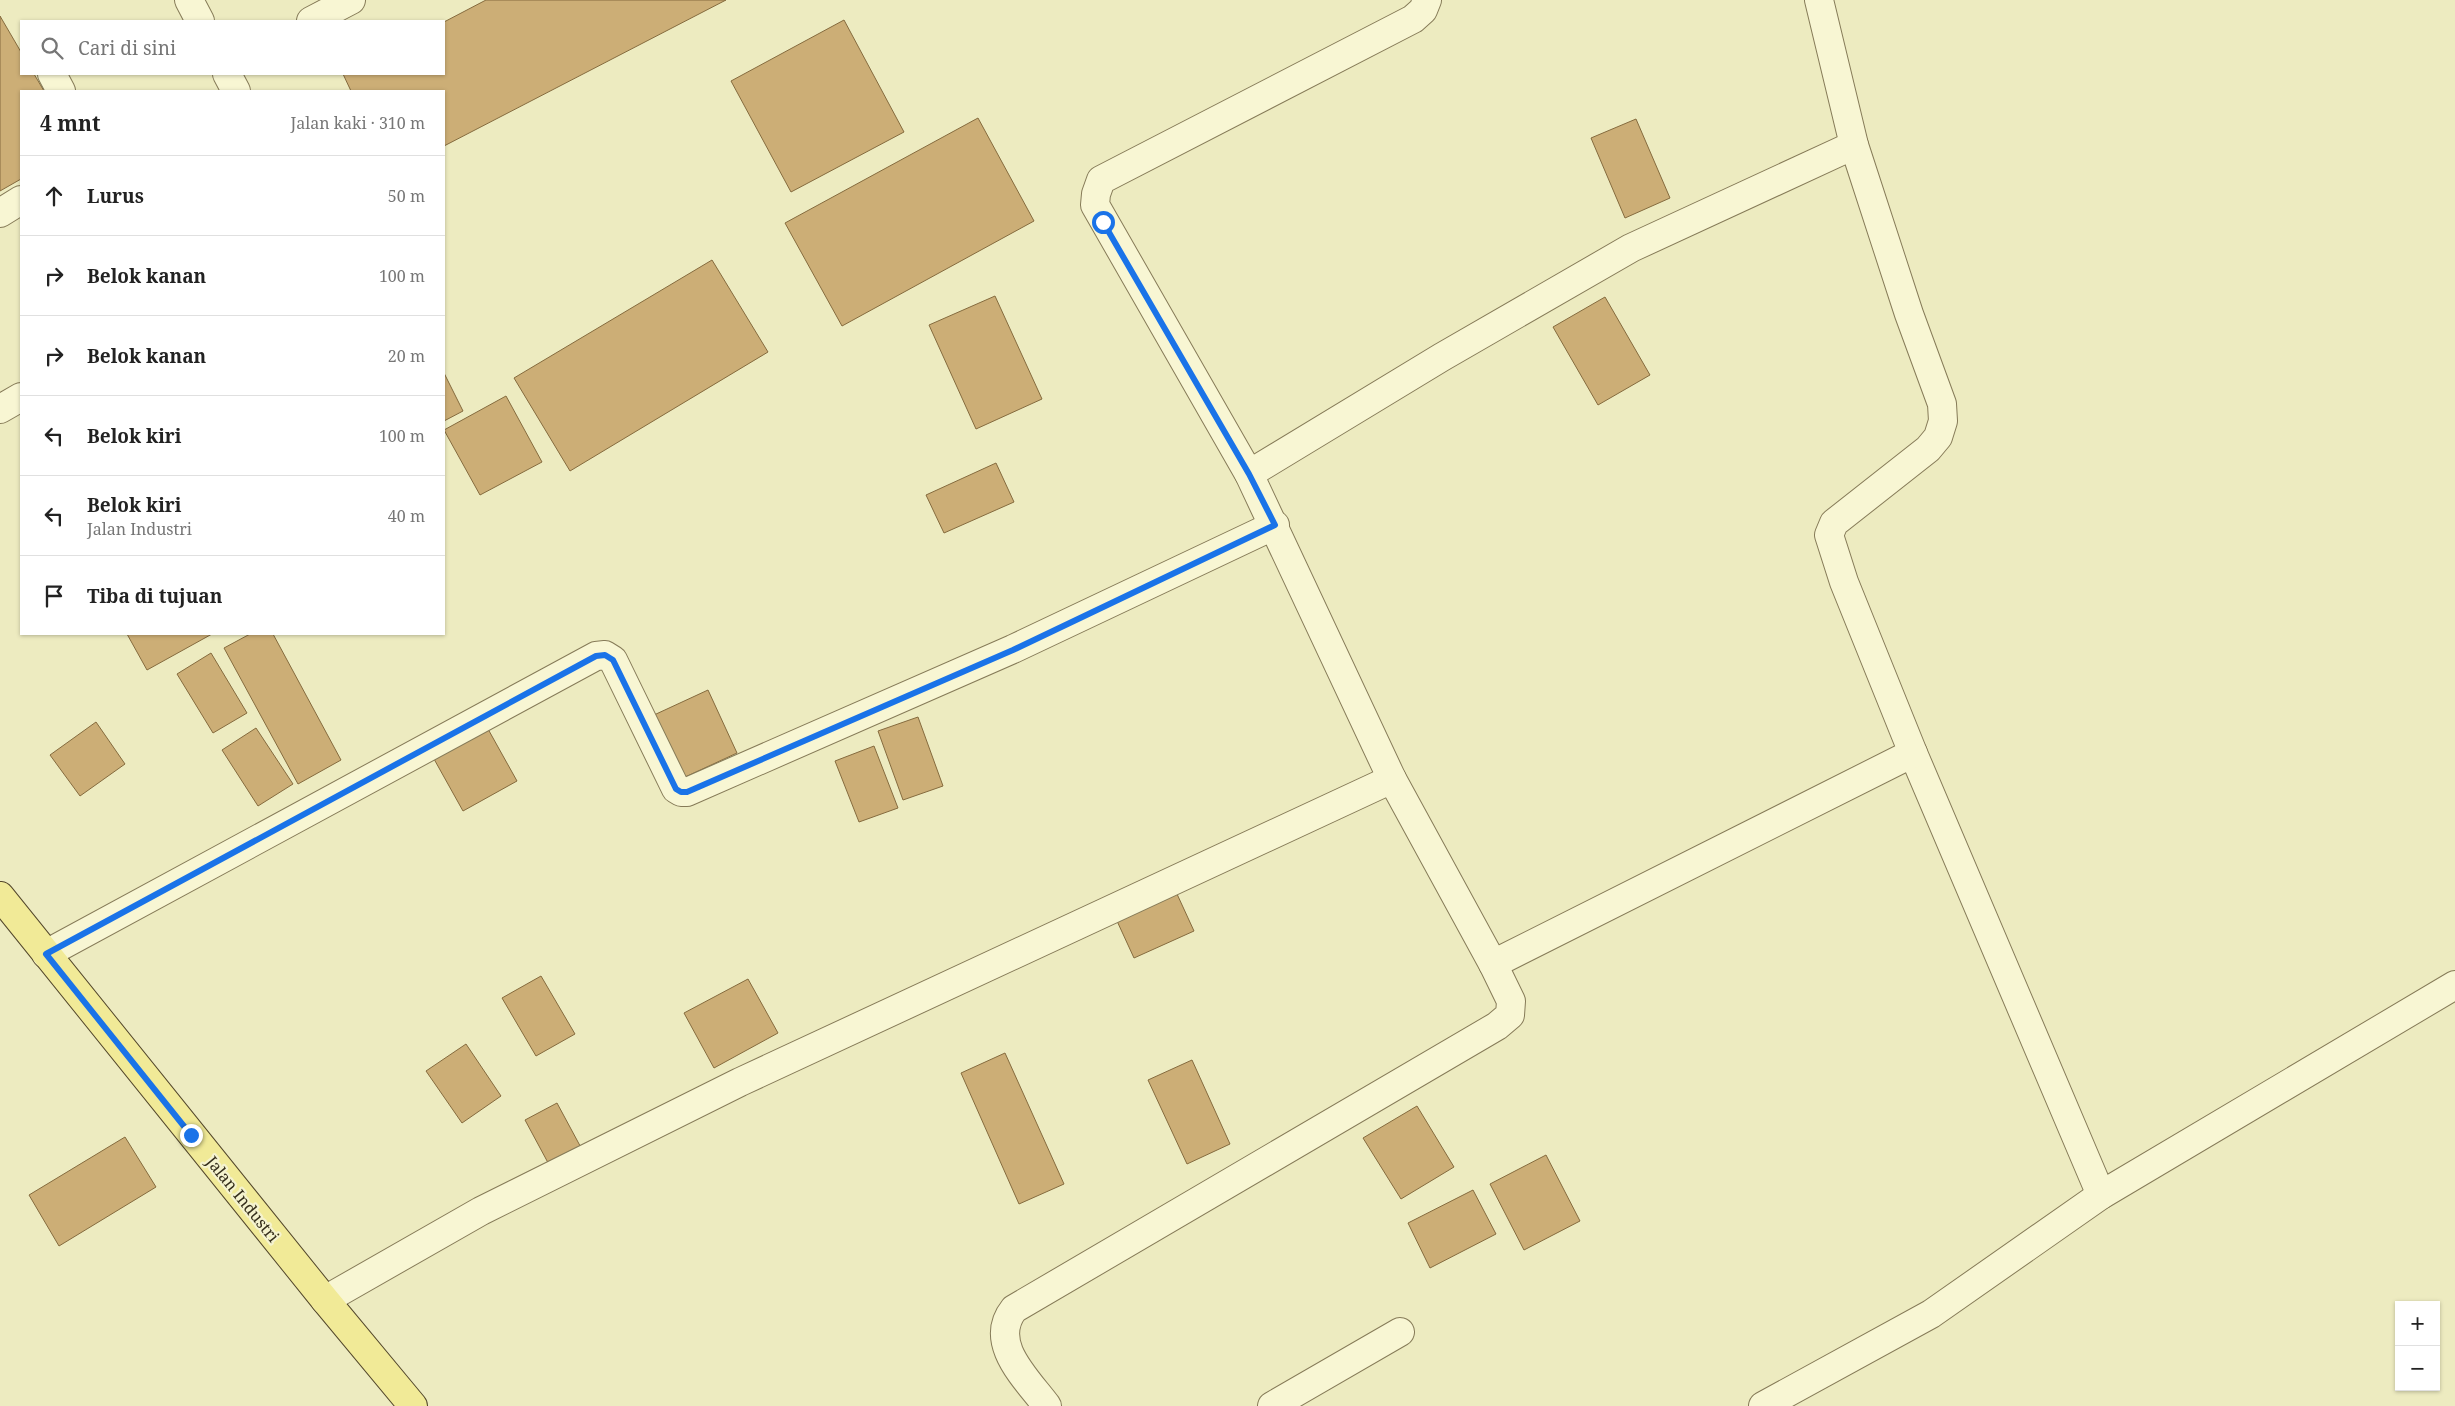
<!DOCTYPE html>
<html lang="id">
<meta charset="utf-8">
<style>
:root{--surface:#fff;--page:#f6f6f6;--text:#222;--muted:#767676;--line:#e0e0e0}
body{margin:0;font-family:"Noto Serif",serif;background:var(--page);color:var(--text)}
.controls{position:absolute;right:15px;bottom:15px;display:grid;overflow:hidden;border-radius:0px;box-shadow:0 1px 4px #0004}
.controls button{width:45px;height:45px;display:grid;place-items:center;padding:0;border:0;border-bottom:1px solid var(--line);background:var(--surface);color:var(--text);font:25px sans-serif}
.stop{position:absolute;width:15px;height:15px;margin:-11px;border:4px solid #1a73e8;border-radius:50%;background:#fff}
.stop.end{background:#1a73e8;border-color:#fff;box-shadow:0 1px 5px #0008}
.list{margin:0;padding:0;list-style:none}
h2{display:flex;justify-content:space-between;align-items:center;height:65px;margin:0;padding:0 20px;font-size:21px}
h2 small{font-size:16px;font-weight:400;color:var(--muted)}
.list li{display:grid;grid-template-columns:32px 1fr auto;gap:15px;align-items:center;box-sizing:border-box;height:80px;padding:0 20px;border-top:1px solid var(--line)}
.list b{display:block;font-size:19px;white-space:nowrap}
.list p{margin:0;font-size:16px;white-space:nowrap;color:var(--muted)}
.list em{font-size:16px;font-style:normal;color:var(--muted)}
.icon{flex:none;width:28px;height:28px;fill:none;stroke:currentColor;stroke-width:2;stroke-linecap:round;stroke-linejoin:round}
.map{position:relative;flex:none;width:2455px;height:1406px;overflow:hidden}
.search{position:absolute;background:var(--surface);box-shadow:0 1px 4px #0004;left:20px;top:20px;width:425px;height:55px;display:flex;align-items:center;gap:12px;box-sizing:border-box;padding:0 18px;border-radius:0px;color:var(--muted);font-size:19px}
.panel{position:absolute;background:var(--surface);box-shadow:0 1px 4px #0004;left:20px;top:90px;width:425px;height:545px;border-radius:0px}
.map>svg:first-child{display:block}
.building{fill:#ccae76;stroke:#856b3e}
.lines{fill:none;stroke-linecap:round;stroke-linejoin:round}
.minor-casing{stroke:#867b58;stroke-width:30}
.major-casing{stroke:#54482c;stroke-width:30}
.minor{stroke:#f8f6d3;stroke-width:28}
.major{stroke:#f1ea97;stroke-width:28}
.route{stroke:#1a73e8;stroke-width:6}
.labels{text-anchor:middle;stroke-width:4.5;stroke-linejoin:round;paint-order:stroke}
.street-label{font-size:16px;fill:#362f1c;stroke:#f5f3cf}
</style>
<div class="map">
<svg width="2455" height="1406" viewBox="0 0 2455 1406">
<rect width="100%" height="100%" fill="#edebc0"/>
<!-- building -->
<g class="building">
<polygon points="486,0 726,0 444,146 444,91 351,91 343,74 444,74 444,22"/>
<polygon points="0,16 21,52 21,74 34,74 44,91 21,91 21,179 0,191"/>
<polygon points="844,20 904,132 791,192 731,81"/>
<polygon points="978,118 1034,221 842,326 785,223"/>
<polygon points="1636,119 1670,198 1625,218 1591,138"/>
<polygon points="712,260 768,352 570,471 514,378"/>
<polygon points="995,296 1042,399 976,429 929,325"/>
<polygon points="1605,297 1650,375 1598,405 1553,327"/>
<polygon points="444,373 463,411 444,421"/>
<polygon points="506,396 542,462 480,495 444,430"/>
<polygon points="996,463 1014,502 944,533 926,495"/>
<polygon points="127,634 212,634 147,670"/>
<polygon points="250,634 273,634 341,760 298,784 224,648"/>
<polygon points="211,653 247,713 213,733 177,674"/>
<polygon points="708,690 737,753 683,778 654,715"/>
<polygon points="918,717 943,786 903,800 878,731"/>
<polygon points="96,722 125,764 80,796 50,755"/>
<polygon points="256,728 293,784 258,806 222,750"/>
<polygon points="488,729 517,781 463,811 434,759"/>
<polygon points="874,746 898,808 859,822 835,761"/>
<polygon points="1177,894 1194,931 1134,958 1117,921"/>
<polygon points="541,976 575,1034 536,1056 502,998"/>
<polygon points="748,979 778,1033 714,1068 684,1013"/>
<polygon points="466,1044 501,1096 462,1123 426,1071"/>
<polygon points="1005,1053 1064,1184 1019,1204 961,1073"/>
<polygon points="1192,1060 1230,1144 1187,1164 1148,1080"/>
<polygon points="557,1103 585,1155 553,1172 525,1120"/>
<polygon points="1417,1106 1454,1167 1401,1199 1363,1138"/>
<polygon points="125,1137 156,1187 59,1246 29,1195"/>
<polygon points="1546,1155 1580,1221 1524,1250 1490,1184"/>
<polygon points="1473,1190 1496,1234 1430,1268 1408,1223"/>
</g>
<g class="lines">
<defs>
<g id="minor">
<polyline points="189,0 200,21"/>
<polyline points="1819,0 1854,145 1909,314 1942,404 1943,421 1938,437 1928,449 1834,523 1829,535 1844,582 1913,753 2101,1195"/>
<polyline points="311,21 351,0"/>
<polyline points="52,74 61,91"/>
<polyline points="227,74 236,91"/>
<polyline points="0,213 21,200"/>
<polyline points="0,409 21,397"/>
<polyline points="1249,474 1442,357 1631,248 1854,145"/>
<polyline points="46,954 596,656 605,655 613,660 676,789 681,792 687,792 1013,649 1275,525"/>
<polyline points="1493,964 1913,753"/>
<polyline points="325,1300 481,1211 740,1082 1392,779"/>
<path d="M1047 1406C1027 1379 987 1343 1014 1309L1497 1026 1510 1015 1511 1001 1493 964 1392 779 1249 474 1095 205 1096 194 1101 180 1413 19 1423 10 1427 0"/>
<polyline points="1272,1406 1400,1332"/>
<polyline points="1763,1406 1931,1314 2101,1195 2455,985"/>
</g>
<polyline id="major" points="0,896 325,1300 413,1406"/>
</defs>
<!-- minor casing -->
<use href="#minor" class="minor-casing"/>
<!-- major casing -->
<use href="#major" class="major-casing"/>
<!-- minor -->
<use href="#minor" class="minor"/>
<!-- major -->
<use href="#major" class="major"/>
</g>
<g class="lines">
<!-- route -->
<polyline class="route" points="191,1135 46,954 596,656 605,655 613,660 676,789 681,792 687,792 1013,650 1275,525 1249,474 1103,222"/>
</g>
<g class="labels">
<!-- street labels -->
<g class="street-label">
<text transform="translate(243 1199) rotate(51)" y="6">Jalan Industri</text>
</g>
</g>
</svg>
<div class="controls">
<button>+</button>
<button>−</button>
</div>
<div class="stop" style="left:1103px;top:222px"></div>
<div class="stop end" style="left:191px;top:1135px"></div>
<div class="search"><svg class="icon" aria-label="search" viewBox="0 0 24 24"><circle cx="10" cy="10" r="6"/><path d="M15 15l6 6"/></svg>Cari di sini</div>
<section class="panel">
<h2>4 mnt<small>Jalan kaki · 310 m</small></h2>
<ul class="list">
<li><svg class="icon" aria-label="ahead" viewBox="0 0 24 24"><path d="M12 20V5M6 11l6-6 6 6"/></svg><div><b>Lurus</b></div><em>50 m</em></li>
<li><svg class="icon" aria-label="right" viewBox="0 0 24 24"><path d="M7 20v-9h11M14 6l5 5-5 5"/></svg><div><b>Belok kanan</b></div><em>100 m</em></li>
<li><svg class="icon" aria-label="right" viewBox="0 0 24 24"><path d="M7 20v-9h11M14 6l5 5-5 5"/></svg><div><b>Belok kanan</b></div><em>20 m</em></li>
<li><svg class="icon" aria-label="left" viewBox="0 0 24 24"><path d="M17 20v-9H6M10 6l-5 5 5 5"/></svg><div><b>Belok kiri</b></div><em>100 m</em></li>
<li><svg class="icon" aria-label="left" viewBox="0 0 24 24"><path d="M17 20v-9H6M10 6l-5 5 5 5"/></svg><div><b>Belok kiri</b><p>Jalan Industri</p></div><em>40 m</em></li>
<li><svg class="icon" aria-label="arrive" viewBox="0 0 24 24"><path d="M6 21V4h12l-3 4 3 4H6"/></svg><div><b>Tiba di tujuan</b></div></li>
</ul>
</section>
</div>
